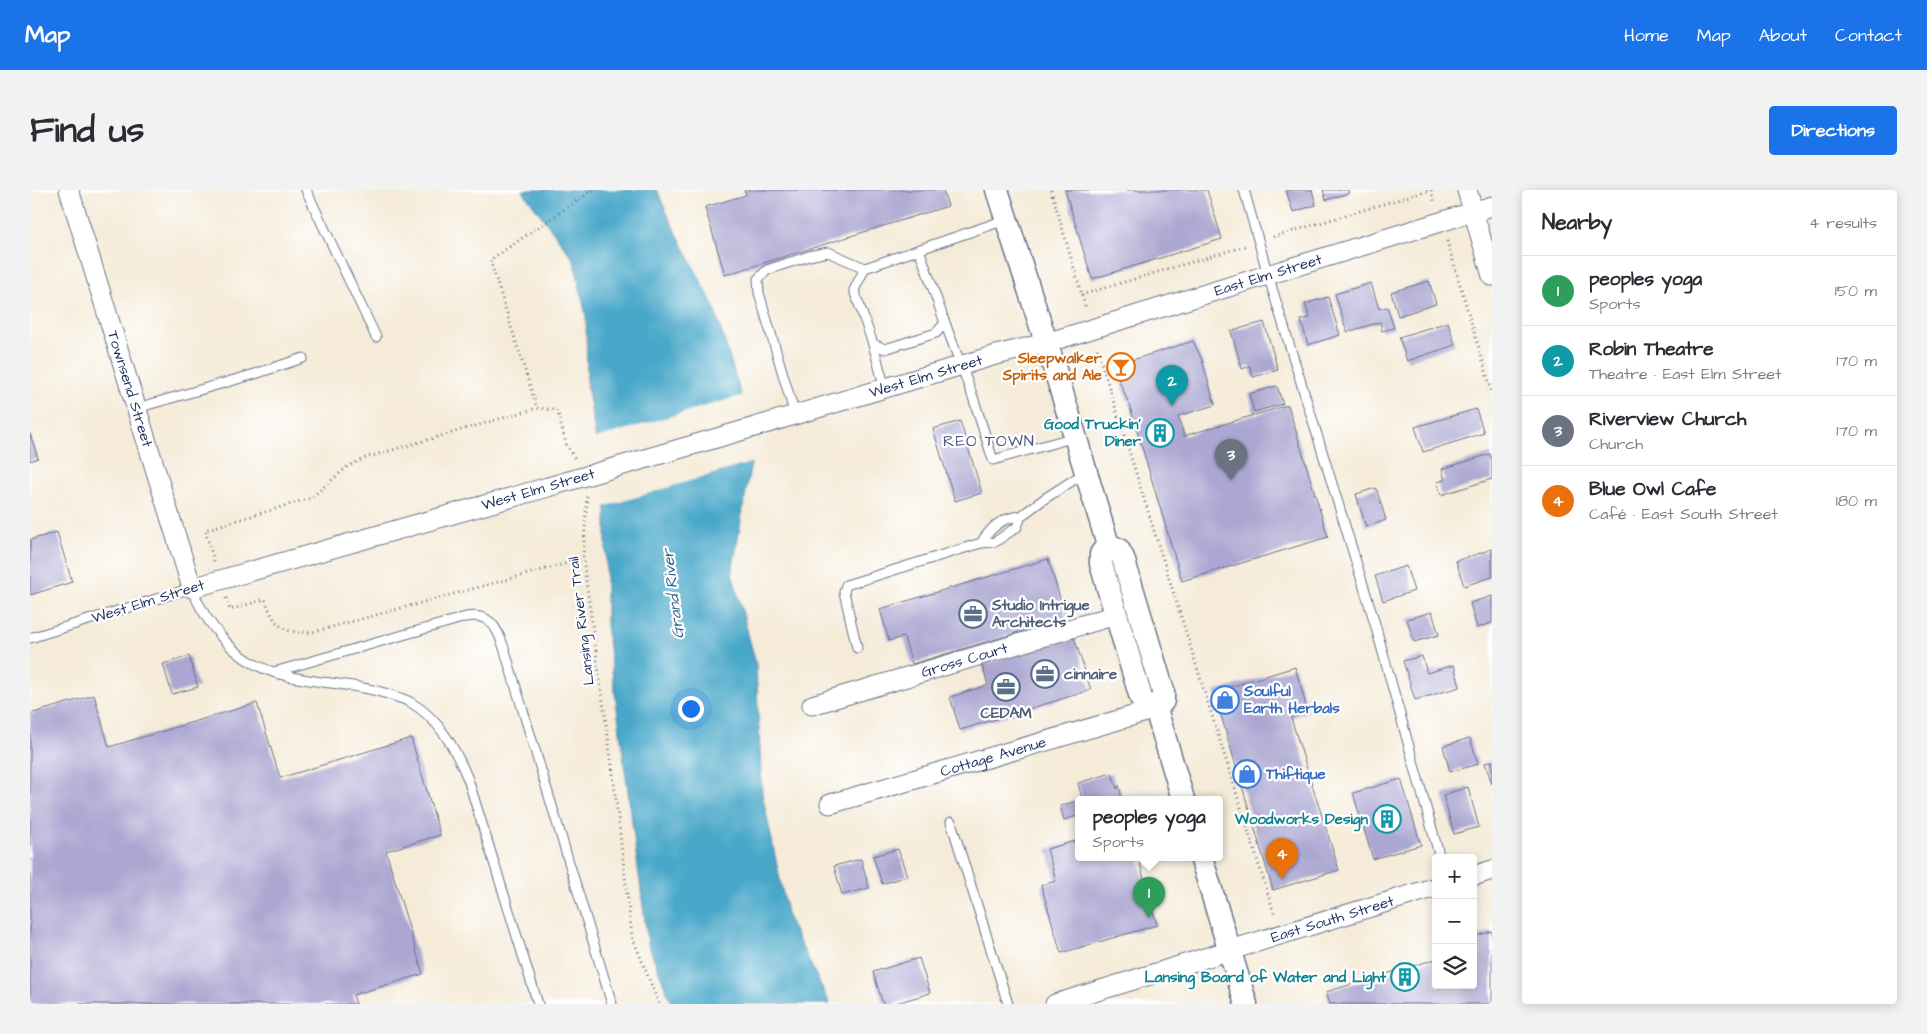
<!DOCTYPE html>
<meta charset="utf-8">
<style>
:root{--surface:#fff;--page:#f2f2f3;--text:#2b2b33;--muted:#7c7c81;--line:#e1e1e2;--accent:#1a73e8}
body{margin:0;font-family:"Architects Daughter",sans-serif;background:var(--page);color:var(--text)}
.controls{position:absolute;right:15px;bottom:15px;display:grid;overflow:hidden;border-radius:5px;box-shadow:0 2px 12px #0003}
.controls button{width:45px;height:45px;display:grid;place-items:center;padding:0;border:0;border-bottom:1px solid var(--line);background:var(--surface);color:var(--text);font:25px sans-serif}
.you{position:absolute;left:660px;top:518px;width:18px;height:18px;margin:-12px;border:4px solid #fff;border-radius:50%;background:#1a73e8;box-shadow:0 0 0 8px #1a73e833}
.badge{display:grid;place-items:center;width:32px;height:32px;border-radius:50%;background:var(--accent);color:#fff;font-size:16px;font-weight:700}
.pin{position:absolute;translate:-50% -41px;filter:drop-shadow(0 1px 2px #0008)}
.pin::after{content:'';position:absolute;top:26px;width:18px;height:15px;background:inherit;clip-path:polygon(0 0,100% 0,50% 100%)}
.popup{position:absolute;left:1045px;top:606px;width:148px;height:65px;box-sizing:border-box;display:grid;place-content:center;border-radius:5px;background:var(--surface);filter:drop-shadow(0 1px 4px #0005);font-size:16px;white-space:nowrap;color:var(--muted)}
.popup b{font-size:19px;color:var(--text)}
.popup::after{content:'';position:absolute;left:50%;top:100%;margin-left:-10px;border:10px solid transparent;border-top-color:var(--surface)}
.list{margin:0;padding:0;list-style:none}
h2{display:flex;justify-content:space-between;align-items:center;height:65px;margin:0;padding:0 20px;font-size:21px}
h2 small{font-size:16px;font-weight:400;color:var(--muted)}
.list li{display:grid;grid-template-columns:32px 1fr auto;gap:15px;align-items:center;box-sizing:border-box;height:70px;padding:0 20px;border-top:1px solid var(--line)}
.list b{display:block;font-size:19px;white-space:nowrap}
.list p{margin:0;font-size:16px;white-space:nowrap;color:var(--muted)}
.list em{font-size:16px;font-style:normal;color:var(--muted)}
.icon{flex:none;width:28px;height:28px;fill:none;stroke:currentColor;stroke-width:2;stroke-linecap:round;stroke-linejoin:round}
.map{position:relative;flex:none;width:1462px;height:814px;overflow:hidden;border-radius:5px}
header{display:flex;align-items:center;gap:30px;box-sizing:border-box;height:70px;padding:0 25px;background:var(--accent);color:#fff}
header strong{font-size:24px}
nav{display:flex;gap:28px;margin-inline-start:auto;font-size:18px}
.intro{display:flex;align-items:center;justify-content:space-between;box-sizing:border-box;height:120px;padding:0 30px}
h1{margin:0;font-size:35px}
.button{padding:12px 22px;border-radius:5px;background:var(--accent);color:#fff;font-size:18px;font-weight:700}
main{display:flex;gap:30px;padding:0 30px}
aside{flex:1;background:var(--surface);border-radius:5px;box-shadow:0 2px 12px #0003}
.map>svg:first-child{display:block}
.water{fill:#4aa8c9;stroke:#326c94}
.pier{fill:#f5ebd8}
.building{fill:#aca7d2}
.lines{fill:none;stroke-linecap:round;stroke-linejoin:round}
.service-casing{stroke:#677189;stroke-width:11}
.minor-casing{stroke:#677189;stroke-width:21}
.tertiary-casing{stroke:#677189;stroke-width:25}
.path{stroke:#677189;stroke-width:3;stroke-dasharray:1 4;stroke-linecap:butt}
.service{stroke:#fff;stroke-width:9}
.minor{stroke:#fff;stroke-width:19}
.tertiary{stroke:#fff;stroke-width:22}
.minor-bridge-casing{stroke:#677189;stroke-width:21;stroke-linecap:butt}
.minor-bridge{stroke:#fff;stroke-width:19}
.labels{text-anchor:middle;stroke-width:4.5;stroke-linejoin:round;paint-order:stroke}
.street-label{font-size:15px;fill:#1b2f5e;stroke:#fff}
.food-label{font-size:15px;font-weight:bold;fill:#c56008;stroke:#fff;text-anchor:end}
.culture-label{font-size:15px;font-weight:bold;fill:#0d838f;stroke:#fff;text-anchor:end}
.service-label{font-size:15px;font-weight:bold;fill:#4e5e75;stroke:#fff;text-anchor:start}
.shop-label{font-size:15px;font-weight:bold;fill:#366cbe;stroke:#fff;text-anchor:start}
.neighbourhood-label{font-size:16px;letter-spacing:1px;fill:#4e5987;stroke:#fff}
.water-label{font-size:16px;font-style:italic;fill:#2e5f89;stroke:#fff}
</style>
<header>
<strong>Map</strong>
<nav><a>Home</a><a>Map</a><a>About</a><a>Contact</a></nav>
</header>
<div class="intro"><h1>Find us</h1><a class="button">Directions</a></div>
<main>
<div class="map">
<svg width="1462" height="814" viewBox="0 0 1462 814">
<rect width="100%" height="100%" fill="#fff"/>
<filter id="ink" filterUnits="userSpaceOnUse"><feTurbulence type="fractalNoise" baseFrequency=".02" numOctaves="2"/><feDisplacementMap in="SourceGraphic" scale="10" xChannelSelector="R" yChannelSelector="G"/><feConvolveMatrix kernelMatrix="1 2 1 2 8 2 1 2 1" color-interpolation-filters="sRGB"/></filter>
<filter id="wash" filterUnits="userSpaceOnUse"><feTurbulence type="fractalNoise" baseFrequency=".0096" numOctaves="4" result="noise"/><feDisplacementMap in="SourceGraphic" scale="20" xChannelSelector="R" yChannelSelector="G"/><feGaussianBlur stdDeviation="1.12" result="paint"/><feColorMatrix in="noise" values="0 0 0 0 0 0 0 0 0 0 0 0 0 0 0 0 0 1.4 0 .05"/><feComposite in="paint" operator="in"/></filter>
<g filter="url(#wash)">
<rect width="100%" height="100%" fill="#f5ebd8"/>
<!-- water -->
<polygon class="water" points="492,0 627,0 639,28 684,117 725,250 702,382 726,474 732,603 758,728 800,814 642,814 618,754 576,435 576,313 557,194 556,126 544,70"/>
<!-- pier -->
<polygon class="pier" points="714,205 727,249 723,272 573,317 563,249"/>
<g id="blocks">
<!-- building -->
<g class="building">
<polygon points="714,0 913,0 918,16 695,85 675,17 716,5"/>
<polygon points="1035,0 1177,0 1192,49 1062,89"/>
<polygon points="1256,0 1282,0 1286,15 1263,22"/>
<polygon points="1293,0 1318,0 1319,3 1296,10"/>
<polygon points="1399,91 1406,114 1368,126 1361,102"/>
<polygon points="1341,93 1349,119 1357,117 1364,138 1352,141 1350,132 1317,142 1305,104"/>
<polygon points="1298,107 1310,145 1278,155 1271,130 1280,128 1275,114"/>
<polygon points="1234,132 1248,180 1223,187 1220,176 1212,179 1201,141"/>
<polygon points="1418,132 1425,155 1377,171 1369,147"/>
<polygon points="1163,151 1172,170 1185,215 1148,226 1154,246 1258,215 1298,347 1152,391 1100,217 1083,176"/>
<polygon points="1247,196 1253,214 1224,222 1219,204"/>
<polygon points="1446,219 1454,243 1393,262 1385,237"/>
<polygon points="930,231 952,303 925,311 903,239"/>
<polygon points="0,244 8,268 0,271"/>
<polygon points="1460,264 1462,270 1462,289 1411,305 1407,292 1415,290 1412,279"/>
<polygon points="1346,298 1356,330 1336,337 1326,304"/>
<polygon points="27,342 42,392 0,405 0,350"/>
<polygon points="1462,359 1462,387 1434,396 1426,371"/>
<polygon points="1018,369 1036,428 882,474 874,447 859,451 850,419"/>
<polygon points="1376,376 1384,401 1353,411 1345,386"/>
<polygon points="1462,406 1462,433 1447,438 1440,413"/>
<polygon points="1402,422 1409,445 1384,452 1377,429"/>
<polygon points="1044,447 1061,500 930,540 920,507 958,495 952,475"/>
<polygon points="159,466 168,497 142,504 133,474"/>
<polygon points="1392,466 1397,483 1424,475 1430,497 1385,510 1373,471"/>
<polygon points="1265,477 1278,522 1261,528 1309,680 1243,700 1184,502"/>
<polygon points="64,505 79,557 227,513 250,588 381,548 410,645 356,661 393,784 323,805 326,814 0,814 0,524"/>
<polygon points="1440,548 1448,574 1420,582 1413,556"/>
<polygon points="1462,571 1462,594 1455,573"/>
<polygon points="1082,583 1087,599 1089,595 1092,609 1052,609 1048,593"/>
<polygon points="1371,589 1391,655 1343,669 1323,603"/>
<polygon points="1438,597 1449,637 1424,644 1413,605"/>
<polygon points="1049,610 1049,630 1047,626 1034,630 1030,616"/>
<polygon points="1049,650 1049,667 1108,667 1127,735 1031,763 1011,695 1026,691 1017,659"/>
<polygon points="868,659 877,686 852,694 843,666"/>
<polygon points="831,669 839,698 812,705 804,676"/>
<polygon points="1462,741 1462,814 1300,814 1296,802 1406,769 1406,795 1443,795 1443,747"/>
<polygon points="889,768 900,803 863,814 853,814 843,782"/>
</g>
</g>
</g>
<g filter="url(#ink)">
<use href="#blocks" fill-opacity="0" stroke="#677189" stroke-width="1"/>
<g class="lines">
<defs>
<g id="service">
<polyline points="276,0 346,147"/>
<polyline points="1214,0 1238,85 1343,427 1410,668"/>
<polyline points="889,59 915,133 906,143 855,159 843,154 824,100 835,78 975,30"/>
<polyline points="915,133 943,207 963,270 1045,247"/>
<polyline points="843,154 855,199"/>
<polyline points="107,218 225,184 273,168"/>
<polyline points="765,225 729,103 728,89 737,80 779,66 798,62 835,78"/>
<path d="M991 326C973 327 960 338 951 353L965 352 987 337 991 326 1014 309 1056 282"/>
<path d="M0 448 162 398C169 418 181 436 196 452 238 497 292 487 347 501 358 504 370 507 380 512 410 529 425 559 438 589L508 814"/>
<polyline points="827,458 814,402 816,395 951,353"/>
<path d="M244 482 436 427C460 423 467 437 474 458L582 814"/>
<polyline points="921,632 978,814"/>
</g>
<g id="minor">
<path id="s1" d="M39 0 162 398 518 297"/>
<polyline points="1437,0 1462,86"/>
<path id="s2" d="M728 236 966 165 1016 153 1462 16"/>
<path id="s3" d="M782 515 1086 425"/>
<path id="s4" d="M800 614 1126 519"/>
<polyline points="1443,686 1462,680"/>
<path id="s5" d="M1025 814 1406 697"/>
</g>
<g id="tertiary">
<polyline points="967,0 1026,183 1078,355"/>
<polygon points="1078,355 1088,359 1093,368 1133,501 1133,511 1126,519 1116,516 1111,508 1071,374 1071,364"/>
<polyline points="1126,519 1153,609"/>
<polyline points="1171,667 1216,814"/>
</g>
</defs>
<!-- service casing -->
<use href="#service" class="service-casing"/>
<!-- minor casing -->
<use href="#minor" class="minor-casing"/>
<!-- tertiary casing -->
<use href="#tertiary" class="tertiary-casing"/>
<!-- path -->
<g class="path">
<polyline points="1021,0 1056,119"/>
<polyline points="1401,0 1405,14"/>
<polyline points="1243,47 1400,0"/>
<polyline points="1417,51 1462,202"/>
<polyline points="1051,105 1215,56"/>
<polyline points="1067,159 1244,723"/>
<polyline points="544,268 536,254 527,220 507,218 460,70 563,0"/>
<polyline points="557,306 553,369 582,576 602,746 629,814"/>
<polyline points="184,371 175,340 281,308 317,277 335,268 507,218"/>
<path d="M196 408 200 420 235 409C245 437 253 444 283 442L553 369"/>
</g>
<!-- service -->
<use href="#service" class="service"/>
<!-- minor -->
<use href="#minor" class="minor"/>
<!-- tertiary -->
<use href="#tertiary" class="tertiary"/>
<defs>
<polyline id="minor-bridge" points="518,297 728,236"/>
</defs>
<!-- minor-bridge casing -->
<use href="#minor-bridge" class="minor-bridge-casing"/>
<!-- minor-bridge -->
<use href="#minor-bridge" class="minor-bridge"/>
</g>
</g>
<!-- icons -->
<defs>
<symbol id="bar-ring" viewBox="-11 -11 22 22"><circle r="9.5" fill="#fff" stroke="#e8710a" stroke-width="1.5"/><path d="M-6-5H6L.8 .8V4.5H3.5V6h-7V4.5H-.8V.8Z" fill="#e8710a"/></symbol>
<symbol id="building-ring" viewBox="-11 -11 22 22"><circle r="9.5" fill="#fff" stroke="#0f9aa8" stroke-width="1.5"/><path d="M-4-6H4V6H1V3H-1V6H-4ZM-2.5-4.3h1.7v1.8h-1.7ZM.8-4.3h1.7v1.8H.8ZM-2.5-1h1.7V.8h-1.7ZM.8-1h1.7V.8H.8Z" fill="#0f9aa8"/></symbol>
<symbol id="office-ring" viewBox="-11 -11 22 22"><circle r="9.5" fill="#fff" stroke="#5c6f8a" stroke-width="1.5"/><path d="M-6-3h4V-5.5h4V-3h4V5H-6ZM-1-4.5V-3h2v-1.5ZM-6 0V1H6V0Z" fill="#5c6f8a"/></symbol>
<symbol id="shop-ring" viewBox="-11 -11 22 22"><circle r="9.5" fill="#fff" stroke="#3f7fe0" stroke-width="1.5"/><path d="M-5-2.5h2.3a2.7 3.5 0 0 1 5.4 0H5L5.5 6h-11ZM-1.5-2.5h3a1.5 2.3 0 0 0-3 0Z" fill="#3f7fe0"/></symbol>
</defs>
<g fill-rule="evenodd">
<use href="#bar-ring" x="1075" y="161" width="32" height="32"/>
<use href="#building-ring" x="1114" y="227" width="32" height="32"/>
<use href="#office-ring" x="927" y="408" width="32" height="32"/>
<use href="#office-ring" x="999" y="468" width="32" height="32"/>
<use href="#office-ring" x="960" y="481" width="32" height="32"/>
<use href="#shop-ring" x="1179" y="494" width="32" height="32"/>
<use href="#shop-ring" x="1201" y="568" width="32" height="32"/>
<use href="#building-ring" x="1341" y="613" width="32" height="32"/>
<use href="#building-ring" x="1359" y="771" width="32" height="32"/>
</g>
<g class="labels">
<!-- street labels -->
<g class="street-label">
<text dy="5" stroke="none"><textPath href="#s2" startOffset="532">East Elm Street</textPath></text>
<text dy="5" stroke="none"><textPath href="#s2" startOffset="175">West Elm Street</textPath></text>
<text dy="5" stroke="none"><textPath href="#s1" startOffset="208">Townsend Street</textPath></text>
<text transform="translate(508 299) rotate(-16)" y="5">West Elm Street</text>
<text transform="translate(118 411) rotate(-17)" y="5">West Elm Street</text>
<text transform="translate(551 431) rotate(-97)" y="5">Lansing River Trail</text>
<text dy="5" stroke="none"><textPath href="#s3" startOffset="159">Gross Court</textPath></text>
<text dy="5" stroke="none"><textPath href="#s4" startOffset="170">Cottage Avenue</textPath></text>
<text dy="5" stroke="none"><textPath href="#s5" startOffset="290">East South Street</textPath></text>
</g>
<!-- food labels -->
<g class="food-label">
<text x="1072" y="173">Sleepwalker<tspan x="1072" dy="17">Spirits and Ale</tspan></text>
</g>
<!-- culture labels -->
<g class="culture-label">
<text x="1111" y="239">Good Truckin'<tspan x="1111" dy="17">Diner</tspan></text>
<text x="1338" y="634">Woodworks Design</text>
<text x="1356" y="792">Lansing Board of Water and Light</text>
</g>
<!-- service labels -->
<g class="service-label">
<text x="962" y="420">Studio Intrigue<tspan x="962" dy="17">Architects</tspan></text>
<text x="1034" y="489">cinnaire</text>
<text x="976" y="528" text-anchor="middle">CEDAM</text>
</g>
<!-- shop labels -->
<g class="shop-label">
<text x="1214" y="506">Soulful<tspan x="1214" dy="17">Earth Herbals</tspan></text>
<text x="1236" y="589">Thiftique</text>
</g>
<!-- neighbourhood labels -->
<g class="neighbourhood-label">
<text x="959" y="256">REO TOWN</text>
</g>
<!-- water labels -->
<g class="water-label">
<text transform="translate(642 404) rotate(-97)" y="6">Grand River</text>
</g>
</g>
</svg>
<div class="controls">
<button>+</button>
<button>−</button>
<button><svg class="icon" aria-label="layers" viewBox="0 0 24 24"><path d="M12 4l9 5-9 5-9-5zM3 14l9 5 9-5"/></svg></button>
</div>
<div class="you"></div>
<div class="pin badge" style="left:1119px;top:728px;background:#2e9e5b">1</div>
<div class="popup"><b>peoples yoga</b>Sports</div>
<div class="pin badge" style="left:1142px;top:216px;background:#0f9aa8">2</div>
<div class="pin badge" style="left:1201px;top:290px;background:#6b7280">3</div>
<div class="pin badge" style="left:1252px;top:689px;background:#e8710a">4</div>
</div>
<aside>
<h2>Nearby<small>4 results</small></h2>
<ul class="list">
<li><span class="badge" style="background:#2e9e5b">1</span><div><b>peoples yoga</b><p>Sports</p></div><em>150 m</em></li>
<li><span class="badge" style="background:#0f9aa8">2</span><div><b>Robin Theatre</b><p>Theatre · East Elm Street</p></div><em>170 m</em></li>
<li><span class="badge" style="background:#6b7280">3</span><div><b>Riverview Church</b><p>Church</p></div><em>170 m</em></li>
<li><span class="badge" style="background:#e8710a">4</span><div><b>Blue Owl Cafe</b><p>Café · East South Street</p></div><em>180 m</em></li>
</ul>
</aside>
</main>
